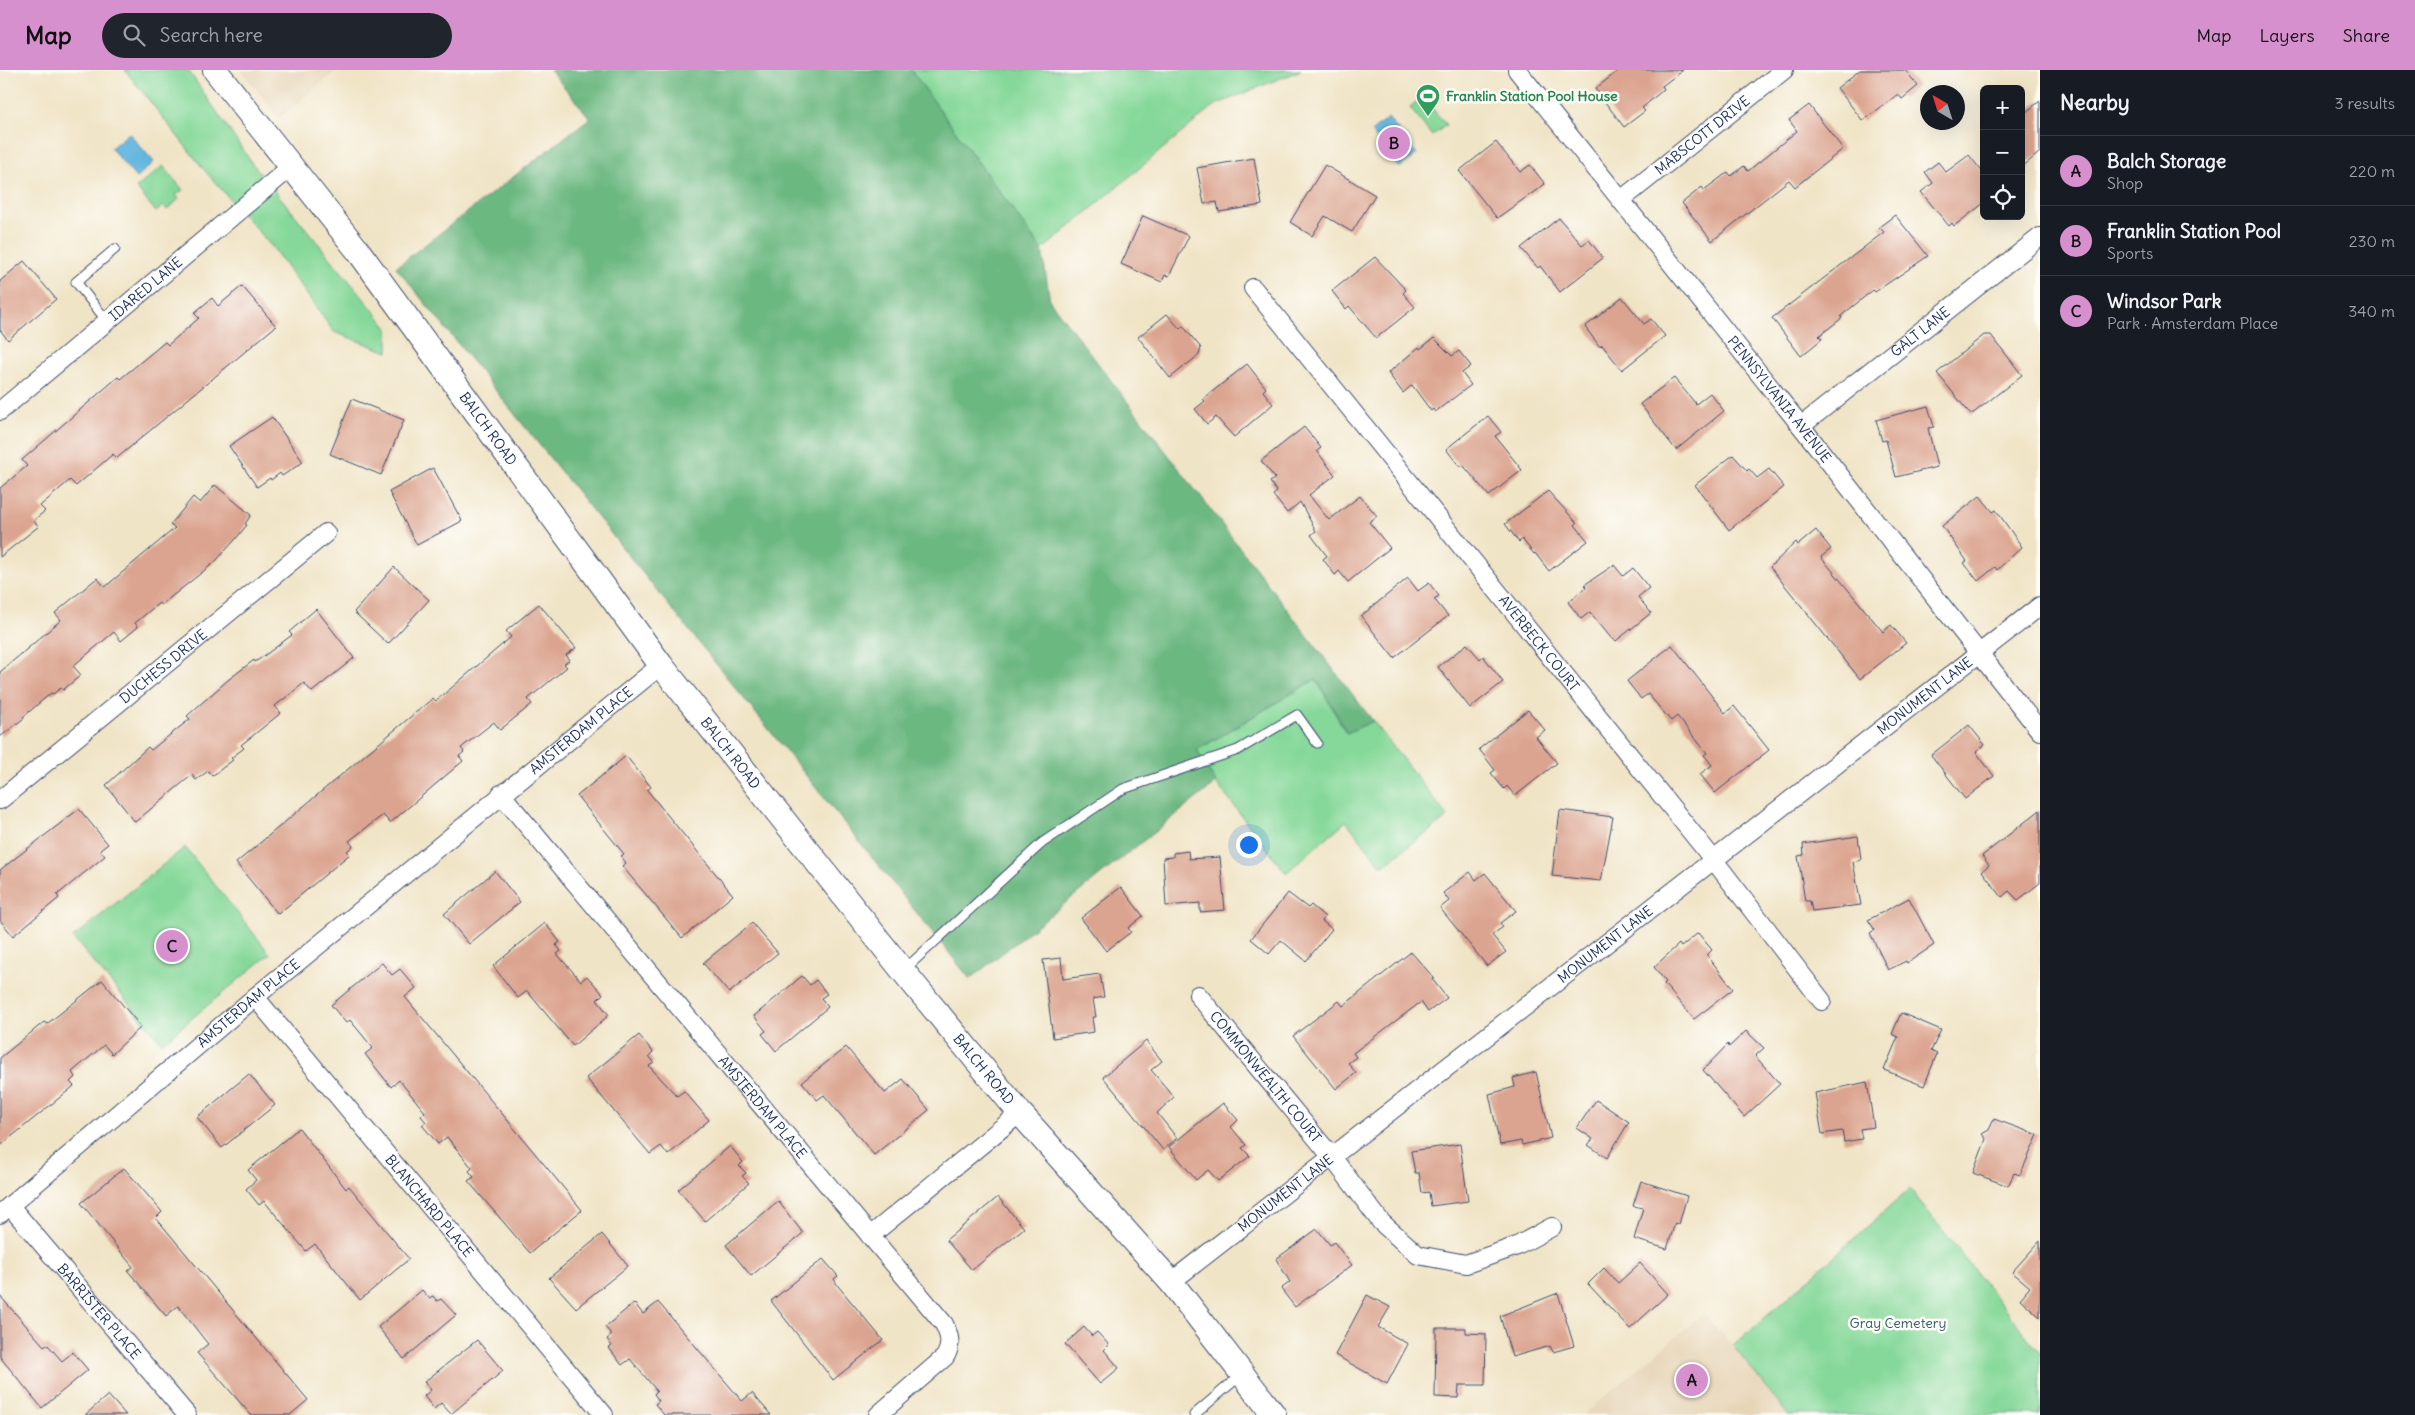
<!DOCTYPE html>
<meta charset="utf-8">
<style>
:root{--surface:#171b24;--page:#20242c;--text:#f1f3f6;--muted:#9ea1a6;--line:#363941;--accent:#d690ce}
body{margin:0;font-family:Delius,sans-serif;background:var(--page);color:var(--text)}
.controls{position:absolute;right:15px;top:15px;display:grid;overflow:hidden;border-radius:8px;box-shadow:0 5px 20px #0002}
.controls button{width:45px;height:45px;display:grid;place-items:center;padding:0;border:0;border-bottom:1px solid var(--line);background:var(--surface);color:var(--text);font:25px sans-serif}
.compass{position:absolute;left:1920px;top:15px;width:45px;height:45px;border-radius:50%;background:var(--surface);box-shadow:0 5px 20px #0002;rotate:321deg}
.you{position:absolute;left:1248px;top:774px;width:18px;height:18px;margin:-12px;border:4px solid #fff;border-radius:50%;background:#1a73e8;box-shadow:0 0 0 8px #1a73e833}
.badge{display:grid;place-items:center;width:32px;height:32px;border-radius:50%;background:var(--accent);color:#111;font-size:16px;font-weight:700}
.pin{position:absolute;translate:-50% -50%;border:2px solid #fff;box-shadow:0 1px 5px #0006}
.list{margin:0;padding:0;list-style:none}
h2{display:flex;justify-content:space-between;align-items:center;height:65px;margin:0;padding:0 20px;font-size:21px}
h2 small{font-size:16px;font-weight:400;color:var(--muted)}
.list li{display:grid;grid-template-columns:32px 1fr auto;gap:15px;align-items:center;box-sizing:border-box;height:70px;padding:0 20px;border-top:1px solid var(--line)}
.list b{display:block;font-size:19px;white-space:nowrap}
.list p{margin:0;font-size:16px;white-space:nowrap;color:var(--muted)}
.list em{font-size:16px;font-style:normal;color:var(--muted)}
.icon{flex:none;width:28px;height:28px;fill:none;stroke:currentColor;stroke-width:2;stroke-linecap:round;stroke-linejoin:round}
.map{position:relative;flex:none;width:2040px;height:1345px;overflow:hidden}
header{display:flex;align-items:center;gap:30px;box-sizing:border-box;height:70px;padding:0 25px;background:var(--accent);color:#111}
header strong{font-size:24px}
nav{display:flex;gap:28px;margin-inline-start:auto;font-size:18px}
.search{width:350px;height:45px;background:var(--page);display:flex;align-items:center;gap:12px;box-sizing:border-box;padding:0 18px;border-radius:28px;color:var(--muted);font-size:19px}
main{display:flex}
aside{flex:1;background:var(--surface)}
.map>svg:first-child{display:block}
.built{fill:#e7d5b8}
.green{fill:#85d899;stroke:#50847c}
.forest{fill:#6cb881;stroke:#447470}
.water{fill:#63b7df;stroke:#3f739e}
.building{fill:#dba490}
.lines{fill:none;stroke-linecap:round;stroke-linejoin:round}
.lane-casing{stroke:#3b4a6e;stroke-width:11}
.street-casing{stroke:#3b4a6e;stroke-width:20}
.secondary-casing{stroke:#3b4a6e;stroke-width:26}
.lane{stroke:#fff;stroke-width:9}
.street{stroke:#fff;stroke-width:18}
.secondary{stroke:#fff;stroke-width:24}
.labels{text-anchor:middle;stroke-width:5;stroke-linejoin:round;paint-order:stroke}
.leisure-label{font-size:14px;font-weight:bold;fill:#27864d;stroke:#fdfcf7;text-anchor:start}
.street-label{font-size:14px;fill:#1b2f5e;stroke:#fdfcf7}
.park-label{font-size:14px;fill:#36596d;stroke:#fdfcf7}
</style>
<header>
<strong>Map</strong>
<div class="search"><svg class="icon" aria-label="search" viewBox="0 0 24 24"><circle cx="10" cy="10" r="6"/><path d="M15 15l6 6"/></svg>Search here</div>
<nav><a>Map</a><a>Layers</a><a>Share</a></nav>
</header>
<main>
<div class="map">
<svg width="2040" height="1345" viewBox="0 0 2040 1345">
<rect width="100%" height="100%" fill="#fdfcf7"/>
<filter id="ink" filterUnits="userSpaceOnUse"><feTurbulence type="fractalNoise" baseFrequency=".02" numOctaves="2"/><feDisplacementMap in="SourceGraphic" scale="10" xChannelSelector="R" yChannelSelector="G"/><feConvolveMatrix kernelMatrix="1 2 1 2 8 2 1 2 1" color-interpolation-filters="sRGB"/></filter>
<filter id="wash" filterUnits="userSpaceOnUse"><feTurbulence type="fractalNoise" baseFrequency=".0096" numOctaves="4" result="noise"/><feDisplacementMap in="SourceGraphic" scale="20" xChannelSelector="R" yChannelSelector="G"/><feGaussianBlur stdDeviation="1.12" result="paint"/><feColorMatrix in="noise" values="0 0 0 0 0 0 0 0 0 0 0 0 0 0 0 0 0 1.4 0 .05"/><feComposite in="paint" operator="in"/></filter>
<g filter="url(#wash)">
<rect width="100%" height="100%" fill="#f0e4c6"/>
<!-- built -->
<g class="built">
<polygon points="241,0 337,0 279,48"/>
<polygon points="1703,1244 1733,1276 1788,1345 1583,1345"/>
</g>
<!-- green -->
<g class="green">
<polygon points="125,0 188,0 251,92 388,258 388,282 334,262 273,178 206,102"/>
<polygon points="911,0 1301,0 1215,35 1042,180"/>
<polygon points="1423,27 1446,55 1432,66 1410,38"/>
<polygon points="163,96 183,120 176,125 179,129 167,140 163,136 156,142 136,118"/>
<polygon points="1316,609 1346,663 1373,651 1448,747 1382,796 1346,751 1286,803 1216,713 1197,680"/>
<polygon points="185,777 270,884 162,973 73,868"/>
<polygon points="1910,1119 2040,1283 2040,1345 1788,1345 1733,1276"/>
</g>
<!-- forest -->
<polygon class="forest" points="550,0 911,0 1042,180 1050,231 1373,651 1347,663 1316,609 1197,680 1216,713 970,909 396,197 590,48"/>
<!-- water -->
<g class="water">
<polygon points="1388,48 1417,84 1399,98 1371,62"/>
<polygon points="129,63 154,92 136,108 111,78"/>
</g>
<g id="blocks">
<!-- building -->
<g class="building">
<polygon points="1619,0 1683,0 1662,16 1664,19 1642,38 1645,41 1624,57 1595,19"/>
<polygon points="1860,0 1905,0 1918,16 1902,29 1898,24 1863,51 1837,18"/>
<polygon points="2040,31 2040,82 2021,98 2021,46"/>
<polygon points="1809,35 1843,79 1795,117 1789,110 1712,171 1682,133 1702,117 1704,120 1728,102 1731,106 1744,96 1748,101 1797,61 1789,50"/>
<polygon points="1496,72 1520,102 1530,95 1545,114 1497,148 1459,101"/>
<polygon points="1969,85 1984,104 1984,133 1954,156 1952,153 1949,156 1921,122 1933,113 1925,102 1938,92 1946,102"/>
<polygon points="1254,88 1262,135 1219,142 1217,132 1204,134 1197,98"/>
<polygon points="1325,95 1375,125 1352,162 1325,146 1312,166 1290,152"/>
<polygon points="1895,145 1928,186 1875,222 1873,220 1841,246 1842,248 1819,266 1822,269 1801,286 1772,248 1884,162 1879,157"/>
<polygon points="1143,146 1189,166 1169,206 1165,205 1162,212 1121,194"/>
<polygon points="1559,148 1582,175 1589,170 1603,188 1560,222 1540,196 1538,198 1521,178"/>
<polygon points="1375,187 1406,220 1403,223 1415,237 1376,268 1349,236 1346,239 1332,221"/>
<polygon points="24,191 56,229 8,270 0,260 0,211"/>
<polygon points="242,216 276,256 117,388 113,384 76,416 70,410 40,436 45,441 33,451 39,456 0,487 0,418 27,396 22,390 118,307 120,309 165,272 168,275 199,248 194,243 212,228 218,236"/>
<polygon points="1622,227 1644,254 1651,249 1665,266 1622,300 1602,275 1600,277 1585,257"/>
<polygon points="1167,244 1180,259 1183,256 1201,278 1199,285 1170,308 1138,267"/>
<polygon points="1984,265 1991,265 2022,305 1971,345 1937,303"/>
<polygon points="1434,268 1452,286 1459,281 1471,296 1462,303 1471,315 1435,342 1433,339 1431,341 1412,315 1403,323 1388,303 1419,277 1420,279"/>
<polygon points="1247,294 1266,318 1263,321 1273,334 1234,367 1216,347 1207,354 1195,339 1205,331 1203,329"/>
<polygon points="1674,308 1696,334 1710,323 1724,341 1676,380 1640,334"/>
<polygon points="352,329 404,350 381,405 330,384"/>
<polygon points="1928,336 1934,357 1928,358 1937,397 1896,407 1886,370 1882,371 1876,350"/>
<polygon points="1488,346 1501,362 1495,366 1522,400 1489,426 1463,395 1460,397 1446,379"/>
<polygon points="272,347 303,392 282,406 280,403 271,410 270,408 257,417 229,376"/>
<polygon points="1304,357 1321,378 1317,381 1335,405 1309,425 1329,450 1360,426 1377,446 1369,452 1390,478 1348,512 1339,501 1335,505 1323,489 1327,486 1311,465 1316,461 1300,432 1287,443 1273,425 1277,422 1270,412 1275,408 1261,391"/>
<polygon points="1733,385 1747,401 1749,399 1757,408 1769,399 1784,417 1729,460 1695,415"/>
<polygon points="433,398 462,451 417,475 389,422"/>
<polygon points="215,415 251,445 245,454 247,455 234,471 215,492 161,535 159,533 135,553 138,557 121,571 114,562 73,596 81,605 63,620 61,618 53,624 51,623 23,647 24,648 0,667 0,602 61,550 55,543 97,508 105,517 175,458 170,455 193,427 200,433"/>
<polygon points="1548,421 1577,453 1575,455 1588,471 1549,501 1535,483 1534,484 1522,469 1519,472 1505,454"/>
<polygon points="1980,426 1993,442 1996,440 2022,477 1997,500 1995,497 1978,511 1964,493 1967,491 1942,456"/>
<polygon points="1816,460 1831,479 1821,487 1883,562 1891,555 1906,573 1860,609 1770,497 1796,472 1798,475"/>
<polygon points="1614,495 1623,506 1633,498 1649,518 1638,527 1651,543 1616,571 1611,568 1590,542 1581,549 1568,532 1586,517 1584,515"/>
<polygon points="394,497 429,530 388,574 354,542"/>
<polygon points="1408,508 1418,521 1429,513 1439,526 1434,529 1448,546 1394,588 1361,546"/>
<polygon points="539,534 576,578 566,585 570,590 564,594 567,597 528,629 532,634 500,660 494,652 461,678 464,682 459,686 463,691 390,753 383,745 349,771 353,776 347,781 350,784 278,844 236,793 433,628 436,631 511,567 506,561"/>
<polygon points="316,539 354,588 312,622 304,613 275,636 281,643 241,675 244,678 231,688 233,690 212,706 208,701 196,710 192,705 135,752 106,715 148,677 151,680 190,649 187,646 228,610 254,590 255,592 264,586 292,565 289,562"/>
<polygon points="1467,574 1480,589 1483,586 1503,612 1470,638 1438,597"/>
<polygon points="1672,575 1725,643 1734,636 1769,680 1715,723 1700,704 1712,695 1704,685 1707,683 1677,646 1671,651 1648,624 1641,629 1627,611"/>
<polygon points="1528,640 1545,660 1536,667 1557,693 1515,726 1507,716 1504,719 1491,703 1495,700 1479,679"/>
<polygon points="1969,655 1985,675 1976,682 1994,706 1965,729 1931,685"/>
<polygon points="626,686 651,717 647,720 733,825 682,868 622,796 626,793 621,786 624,784 577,726"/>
<polygon points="79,739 108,774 100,780 105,786 57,825 59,828 13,866 0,850 0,800"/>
<polygon points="1560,740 1613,747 1601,811 1552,806"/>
<polygon points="2040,740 2040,813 2018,830 2009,821 2002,827 1982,801 1989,795 1982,786"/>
<polygon points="1858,766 1861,790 1853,792 1861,835 1812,841 1810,831 1805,831 1798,786 1804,785 1803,774"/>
<polygon points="1188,781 1189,789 1220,787 1225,840 1200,842 1200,833 1166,836 1163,788 1173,787 1173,783"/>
<polygon points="495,801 520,832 469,874 444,844"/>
<polygon points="1470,802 1476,810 1485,803 1516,841 1500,853 1503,857 1492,865 1506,882 1487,896 1440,838 1449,831 1443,823"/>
<polygon points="1121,817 1143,846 1128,858 1131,862 1106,881 1081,848"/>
<polygon points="1288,823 1308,838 1311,835 1325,847 1322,851 1332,859 1306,891 1281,870 1269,884 1251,869"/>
<polygon points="1909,828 1934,875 1907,893 1906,891 1888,900 1870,863 1875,860 1868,850"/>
<polygon points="545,853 560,872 556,875 561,881 557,884 581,911 587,906 603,924 597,930 609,945 573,976 527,921 518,928 493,896"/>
<polygon points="752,853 778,883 729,923 703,893"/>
<polygon points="1698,863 1712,880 1707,885 1733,919 1694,949 1664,914 1666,912 1654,897 1679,874 1681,877"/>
<polygon points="1411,882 1434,908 1432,909 1447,928 1428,942 1421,932 1353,983 1356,987 1348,993 1356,1003 1336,1019 1293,966 1339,931 1343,936"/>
<polygon points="1061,888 1063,909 1100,904 1104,927 1093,929 1096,947 1092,947 1094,962 1053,968 1043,890"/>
<polygon points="382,893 392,905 400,899 416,918 405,927 582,1140 530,1183 468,1111 474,1107 469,1101 472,1098 447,1067 438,1074 422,1055 426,1052 421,1046 425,1042 399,1010 391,1017 365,984 373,978 350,950 346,953 331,935"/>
<polygon points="802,906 810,915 816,910 827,924 821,928 828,937 776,981 762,964 766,961 754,946"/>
<polygon points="102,910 141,957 112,984 104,975 72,1002 75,1007 70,1012 74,1016 0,1076 0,988 44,952 47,954"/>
<polygon points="1901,943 1941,960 1931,981 1937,984 1924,1016 1884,1000 1898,967 1892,964"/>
<polygon points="1746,961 1764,978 1755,986 1780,1014 1744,1047 1703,1000 1728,974 1729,977"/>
<polygon points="639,965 653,982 649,986 654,992 649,996 677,1026 684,1021 709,1050 668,1085 661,1076 650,1084 586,1008"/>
<polygon points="1146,971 1162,991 1151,1000 1174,1027 1157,1043 1177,1068 1163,1080 1103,1007"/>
<polygon points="846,977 885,1023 903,1009 929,1040 874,1085 824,1025 817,1030 802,1012"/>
<polygon points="1536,1002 1551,1068 1522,1075 1521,1071 1500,1075 1489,1024 1515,1017 1513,1008"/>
<polygon points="249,1004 275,1035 222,1078 197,1047"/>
<polygon points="1867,1012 1874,1057 1860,1059 1862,1069 1844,1072 1842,1061 1822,1064 1815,1023"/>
<polygon points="1596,1030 1629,1052 1607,1088 1588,1075 1593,1069 1577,1058"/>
<polygon points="1223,1033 1238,1050 1231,1057 1246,1075 1242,1078 1250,1086 1218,1111 1208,1100 1196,1110 1169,1077"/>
<polygon points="1994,1049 2038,1065 2020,1105 2014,1103 2008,1116 1973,1103 1986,1069 1982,1064 1989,1060"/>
<polygon points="299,1058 346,1119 349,1116 409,1189 360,1230 315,1174 306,1181 264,1131 259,1135 246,1119 256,1110 248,1100"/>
<polygon points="1460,1074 1468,1131 1431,1136 1429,1122 1422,1123 1419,1103 1415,1103 1411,1081"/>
<polygon points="730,1076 743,1092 739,1096 746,1103 742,1106 749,1113 705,1151 678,1120"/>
<polygon points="124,1098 162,1142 156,1148 308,1330 290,1345 251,1345 197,1283 208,1274 178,1236 166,1246 128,1201 133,1197 81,1133"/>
<polygon points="1641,1111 1687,1126 1679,1154 1675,1153 1667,1179 1634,1169 1643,1138 1633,1136"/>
<polygon points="998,1127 1024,1158 972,1200 946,1170"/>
<polygon points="778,1131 803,1163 751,1206 726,1175"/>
<polygon points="1317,1159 1330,1175 1334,1172 1352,1195 1295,1237 1281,1219 1290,1212 1276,1189"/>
<polygon points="602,1164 628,1196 576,1238 549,1208"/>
<polygon points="2040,1171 2040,1247 2020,1229 2030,1217 2012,1202"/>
<polygon points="823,1189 838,1206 834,1209 838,1216 883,1270 833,1310 771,1231"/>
<polygon points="1640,1193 1668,1224 1630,1259 1588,1214 1604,1198 1618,1213"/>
<polygon points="422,1220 429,1228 433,1226 437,1231 441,1229 456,1245 404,1289 378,1257"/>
<polygon points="1558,1223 1574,1276 1553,1282 1550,1276 1512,1287 1500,1246"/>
<polygon points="1367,1225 1390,1237 1378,1257 1408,1274 1387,1314 1335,1285"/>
<polygon points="0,1226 44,1276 47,1274 62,1291 73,1282 88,1300 42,1338 0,1287"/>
<polygon points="658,1232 742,1331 752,1323 771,1345 664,1345 655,1334 659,1331 654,1324 657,1321 630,1289 622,1295 609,1278 612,1276 607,1269 612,1265 605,1257 634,1233 643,1244"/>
<polygon points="1084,1257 1092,1266 1097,1262 1109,1275 1104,1280 1119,1298 1100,1314 1065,1274"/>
<polygon points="1436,1258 1466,1258 1466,1263 1486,1264 1485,1315 1459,1315 1458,1328 1435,1327"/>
<polygon points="477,1270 503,1301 451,1344 441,1333 434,1339 424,1326 431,1320 424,1312"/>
<polygon points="108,1325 126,1345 85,1345"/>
</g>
</g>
</g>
<g filter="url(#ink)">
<use href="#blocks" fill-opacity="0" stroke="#3b4a6e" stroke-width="1"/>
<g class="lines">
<defs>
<g id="lane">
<polyline points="107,251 76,212 115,179"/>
<polyline points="904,900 1042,773 1123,719 1238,680 1297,645 1317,673"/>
<polyline points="1194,1345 1242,1304"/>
</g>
<g id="street">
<path id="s1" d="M1517 0 1801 356 2040 661"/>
<path id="s2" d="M1621 130 1784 0"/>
<path id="s3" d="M1253 218 1713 789 1822 931"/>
<path id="s4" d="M0 341 291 97"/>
<path id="s5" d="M1801 356 2040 167"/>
<path id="s6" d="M501 724 944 1254C950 1266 952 1275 945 1287L878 1345"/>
<path id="s7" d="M0 730 326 463"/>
<path id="s8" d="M1198 925 1332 1087 1381 1152 1418 1185 1466 1194 1517 1176 1552 1157"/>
<path id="s9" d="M255 927 604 1345"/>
<path id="s10" d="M10 1136 187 1345"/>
<path id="s11" d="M0 1144 255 927 661 595"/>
<polyline points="870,1166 1020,1043"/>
<path id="s12" d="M1171 1212 2040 536"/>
</g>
<g id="secondary">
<path id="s13" d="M215 0 359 182 661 595 903 901 1020 1043 1171 1212 1274 1345"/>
</g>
</defs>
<!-- lane casing -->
<use href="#lane" class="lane-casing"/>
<!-- street casing -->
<use href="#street" class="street-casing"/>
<!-- secondary casing -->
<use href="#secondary" class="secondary-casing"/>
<!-- lane -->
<use href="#lane" class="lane"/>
<!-- street -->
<use href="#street" class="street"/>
<!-- secondary -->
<use href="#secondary" class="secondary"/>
</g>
</g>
<!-- icons -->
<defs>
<symbol id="stadium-pin" viewBox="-11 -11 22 30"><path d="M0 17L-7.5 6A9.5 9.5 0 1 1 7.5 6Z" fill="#2e9e5b" stroke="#fdfcf7"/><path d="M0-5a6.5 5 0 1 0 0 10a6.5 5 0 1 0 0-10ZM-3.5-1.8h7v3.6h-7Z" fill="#fff"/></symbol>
</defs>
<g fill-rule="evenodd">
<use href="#stadium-pin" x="1414" y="12" width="28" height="38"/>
</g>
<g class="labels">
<!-- leisure labels -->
<g class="leisure-label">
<text x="1446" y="31">Franklin Station Pool House</text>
</g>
<!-- street labels -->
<g class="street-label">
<text dy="5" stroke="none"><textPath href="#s2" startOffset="104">MABSCOTT DRIVE</textPath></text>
<text dy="5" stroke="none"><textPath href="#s4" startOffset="190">IDARED LANE</textPath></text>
<text dy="5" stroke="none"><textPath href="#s5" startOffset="152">GALT LANE</textPath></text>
<text dy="5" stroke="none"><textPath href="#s1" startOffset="421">PENNSYLVANIA AVENUE</textPath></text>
<text dy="5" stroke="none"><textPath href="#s13" startOffset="451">BALCH ROAD</textPath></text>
<text dy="5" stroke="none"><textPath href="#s3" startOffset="456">AVERBECK COURT</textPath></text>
<text dy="5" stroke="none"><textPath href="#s7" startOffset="211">DUCHESS DRIVE</textPath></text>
<text dy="5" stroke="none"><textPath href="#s12" startOffset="955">MONUMENT LANE</textPath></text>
<text dy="5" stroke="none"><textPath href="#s11" startOffset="756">AMSTERDAM PLACE</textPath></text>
<text dy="5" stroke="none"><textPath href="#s13" startOffset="856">BALCH ROAD</textPath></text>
<text dy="5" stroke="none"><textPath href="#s12" startOffset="550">MONUMENT LANE</textPath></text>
<text dy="5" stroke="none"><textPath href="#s11" startOffset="326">AMSTERDAM PLACE</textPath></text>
<text dy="5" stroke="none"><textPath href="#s13" startOffset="1261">BALCH ROAD</textPath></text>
<text dy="5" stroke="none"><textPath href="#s8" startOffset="106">COMMONWEALTH COURT</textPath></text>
<text dy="5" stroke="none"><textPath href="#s6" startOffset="408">AMSTERDAM PLACE</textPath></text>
<text dy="5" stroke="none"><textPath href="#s12" startOffset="145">MONUMENT LANE</textPath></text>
<text dy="5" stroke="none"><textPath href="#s9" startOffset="272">BLANCHARD PLACE</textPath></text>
<text dy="5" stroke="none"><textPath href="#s10" startOffset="138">BARRISTER PLACE</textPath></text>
</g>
<!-- park labels -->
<g class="park-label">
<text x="1898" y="1258">Gray Cemetery</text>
</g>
</g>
</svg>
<div class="controls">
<button>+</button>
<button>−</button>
<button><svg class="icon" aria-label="locate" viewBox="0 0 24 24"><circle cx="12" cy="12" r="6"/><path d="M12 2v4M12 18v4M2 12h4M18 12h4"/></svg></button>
</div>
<svg class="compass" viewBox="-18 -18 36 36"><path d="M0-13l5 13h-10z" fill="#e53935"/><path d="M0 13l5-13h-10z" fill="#9ea1a6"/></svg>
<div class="you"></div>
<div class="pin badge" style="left:1692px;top:1310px">A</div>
<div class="pin badge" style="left:1394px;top:73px">B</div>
<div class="pin badge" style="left:172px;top:876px">C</div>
</div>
<aside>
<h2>Nearby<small>3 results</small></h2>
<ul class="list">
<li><span class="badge">A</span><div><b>Balch Storage</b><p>Shop</p></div><em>220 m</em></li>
<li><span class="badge">B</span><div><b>Franklin Station Pool</b><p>Sports</p></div><em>230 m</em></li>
<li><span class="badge">C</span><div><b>Windsor Park</b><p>Park · Amsterdam Place</p></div><em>340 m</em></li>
</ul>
</aside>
</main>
